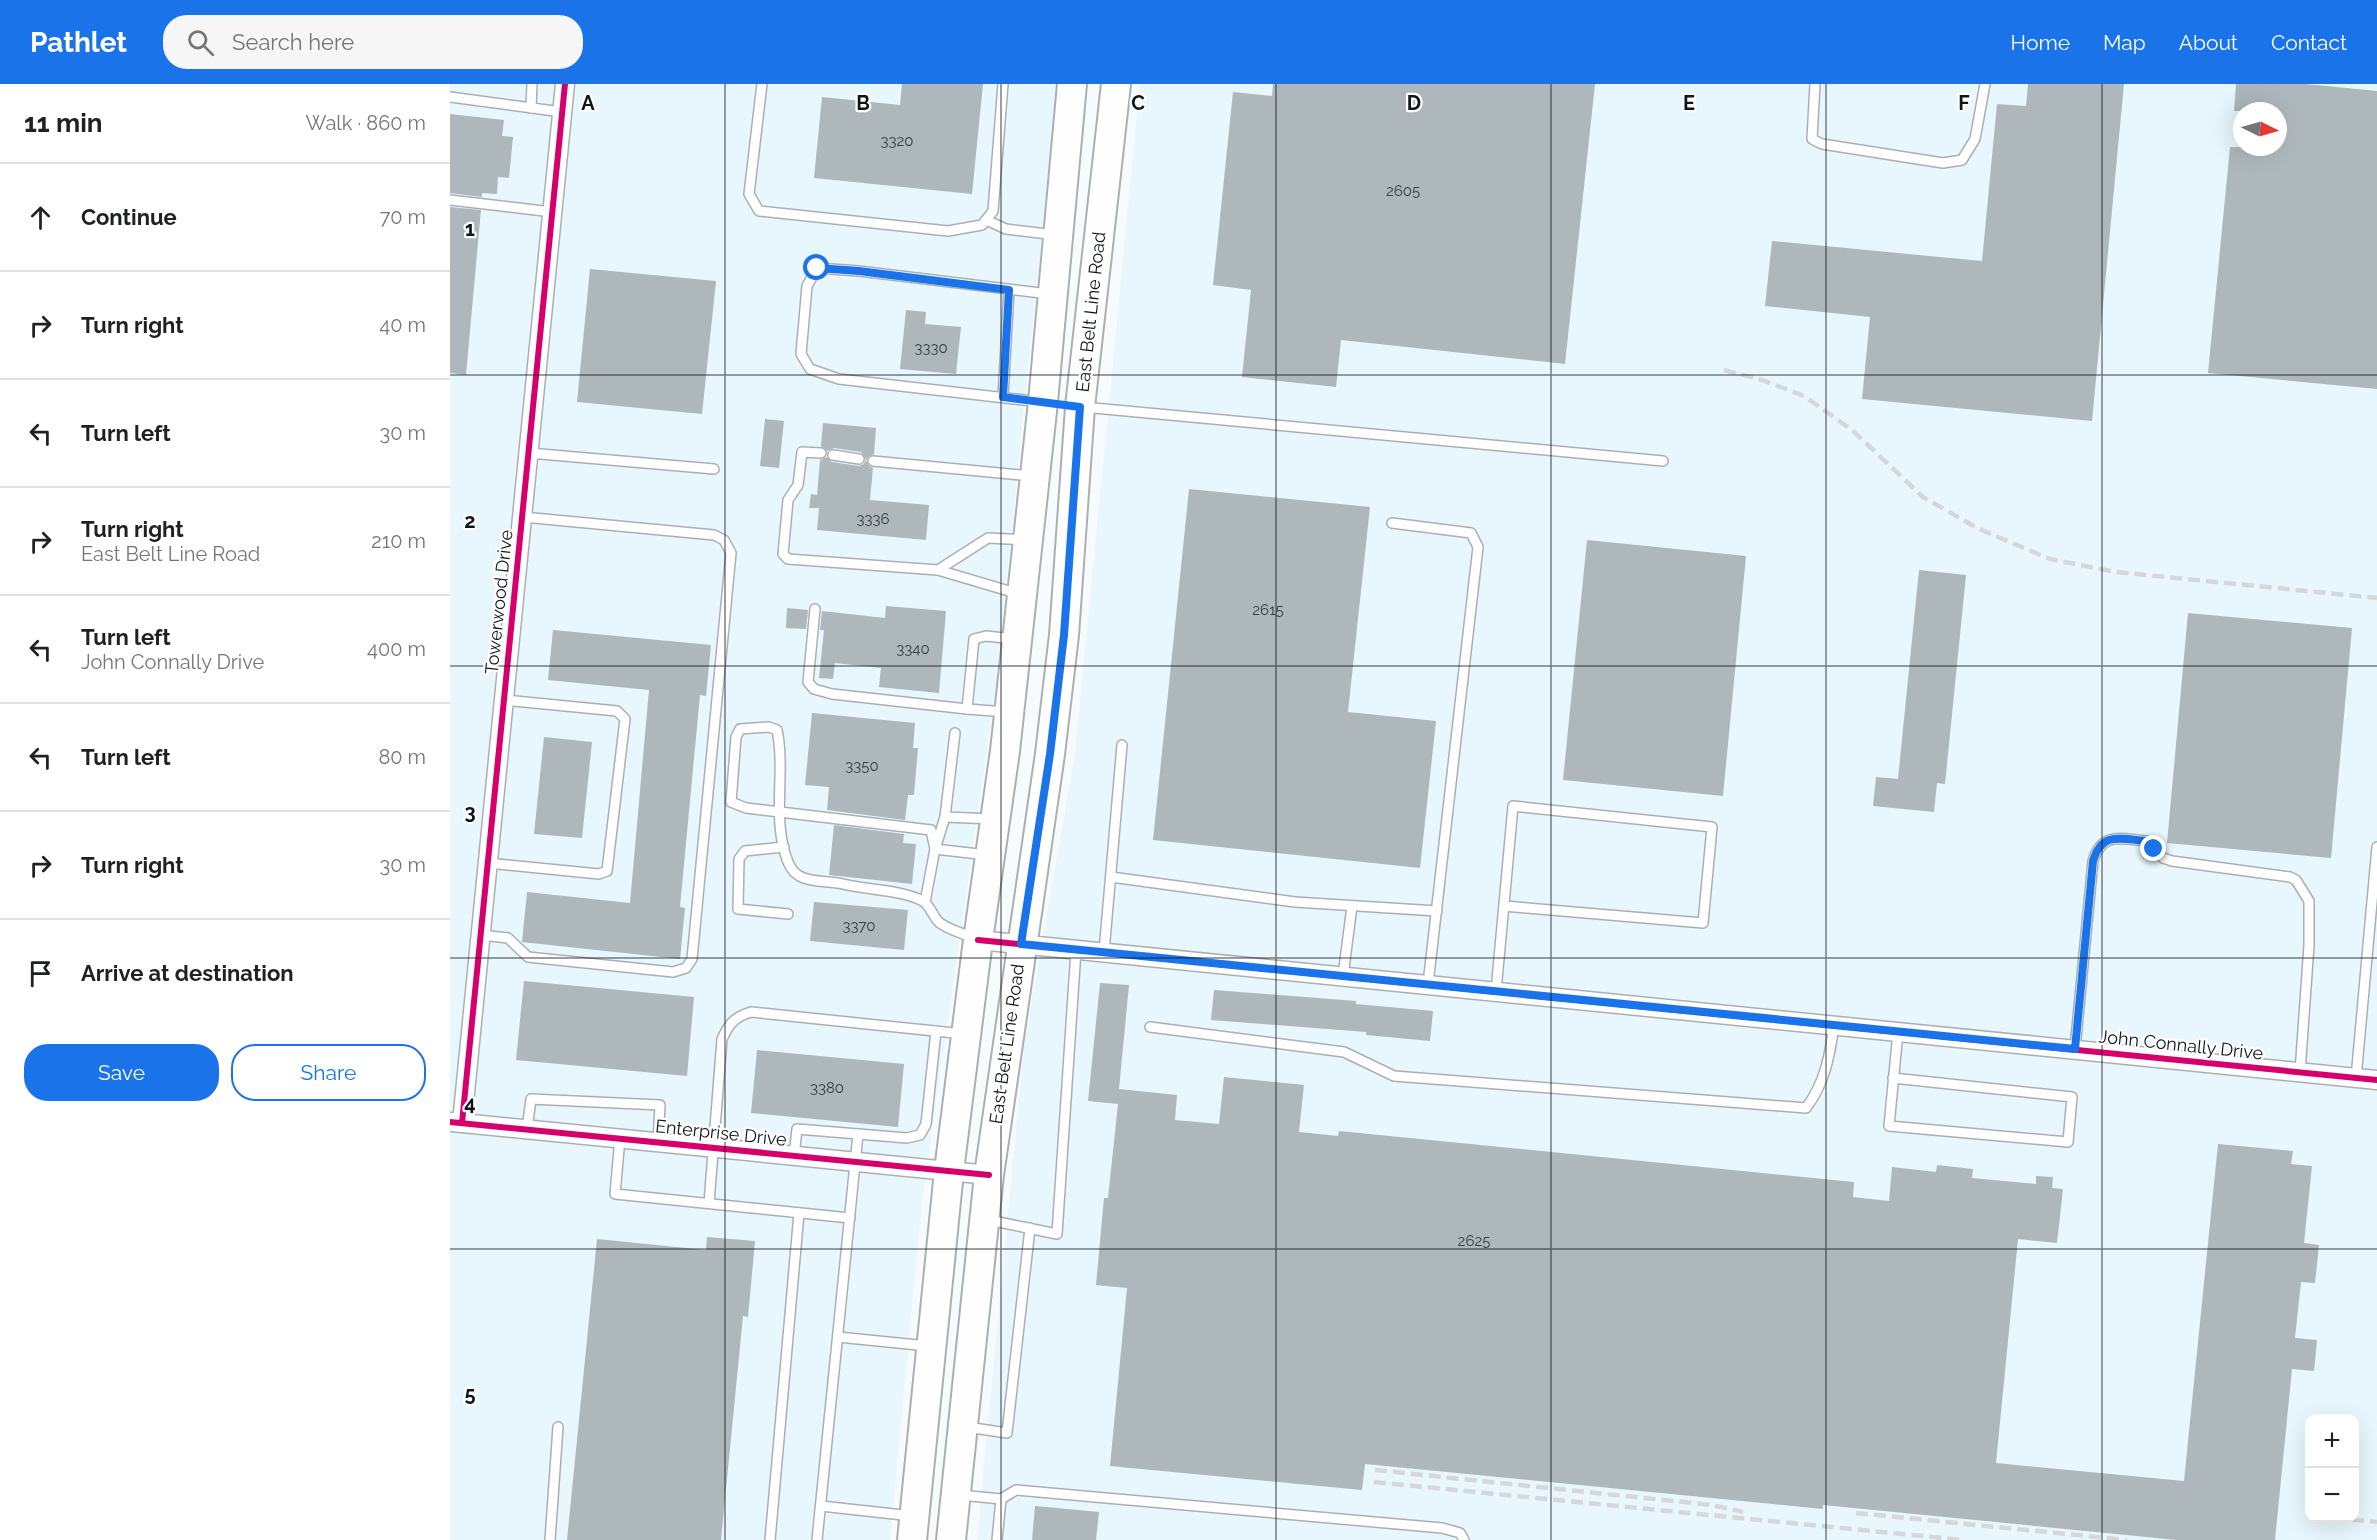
<!DOCTYPE html>
<meta charset="utf-8">
<style>
:root{--surface:#fff;--page:#f6f6f6;--text:#202124;--muted:#757577;--line:#e0e0e0;--accent:#1a73e8}
body{margin:0;font-family:Raleway,sans-serif;background:var(--page);color:var(--text)}
.controls{position:absolute;right:18px;bottom:18px;display:grid;overflow:hidden;border-radius:12px;box-shadow:0 6px 24px #0002}
.controls button{width:54px;height:54px;display:grid;place-items:center;padding:0;border:0;border-bottom:2px solid var(--line);background:var(--surface);color:var(--text);font:30px sans-serif}
.compass{position:absolute;left:1783px;top:18px;width:54px;height:54px;border-radius:50%;background:var(--surface);box-shadow:0 6px 24px #0002;rotate:95deg}
.stop{position:absolute;width:18px;height:18px;margin:-14px;border:4px solid #1a73e8;border-radius:50%;background:#fff}
.stop.end{background:#1a73e8;border-color:#fff;box-shadow:0 2px 6px #0008}
.list{margin:0;padding:0;list-style:none}
h2{display:flex;justify-content:space-between;align-items:center;height:78px;margin:0;padding:0 24px;font-size:26px}
h2 small{font-size:20px;font-weight:400;color:var(--muted)}
.list li{display:grid;grid-template-columns:39px 1fr auto;gap:18px;align-items:center;box-sizing:border-box;height:108px;padding:0 24px;border-top:2px solid var(--line)}
.list b{display:block;font-size:22px;white-space:nowrap}
.list p{margin:0;font-size:20px;white-space:nowrap;color:var(--muted)}
.list em{font-size:20px;font-style:normal;color:var(--muted)}
.actions{display:flex;gap:12px;padding:18px 24px}
.actions a{flex:1;padding:14px 0;border:2px solid var(--accent);border-radius:24px;text-align:center;font-size:21px;color:var(--accent)}
.actions .main{background:var(--accent);color:#fff}
.icon{flex:none;width:33px;height:33px;fill:none;stroke:currentColor;stroke-width:2;stroke-linecap:round;stroke-linejoin:round}
.map{position:relative;flex:none;width:1927px;height:1456px;overflow:hidden}
header{display:flex;align-items:center;gap:36px;box-sizing:border-box;height:84px;padding:0 30px;background:var(--accent);color:#fff}
header strong{font-size:28px}
nav{display:flex;gap:33px;margin-inline-start:auto;font-size:21px}
.search{width:420px;height:54px;background:var(--page);display:flex;align-items:center;gap:15px;box-sizing:border-box;padding:0 21px;border-radius:24px;color:var(--muted);font-size:22px}
main{display:flex}
aside{flex:1;background:var(--surface)}
.map>svg:first-child{display:block}
.built{fill:#e8f7fd;fill-rule:evenodd}
.building{fill:#adb7bc}
.lines{fill:none;stroke-linecap:round;stroke-linejoin:round}
.lane-casing{stroke:#aab0b2;stroke-width:12}
.street-casing{stroke:#aab0b2;stroke-width:21}
.primary-casing{stroke:#aab0b2;stroke-width:32}
.lane{stroke:#fefeff;stroke-width:9}
.street{stroke:#fefeff;stroke-width:18}
.primary{stroke:#fefeff;stroke-width:28}
.rail{stroke:#d6d7d8;stroke-width:4.5;stroke-dasharray:12 6;stroke-linecap:butt}
.cycleway-casing{stroke:#fff;stroke-width:10}
.cycleway{stroke:#d6006c;stroke-width:6}
.route{stroke:#1a73e8;stroke-width:8}
.grid{fill:none;stroke:#0e1619;stroke-width:1.5;stroke-opacity:0.55}
.labels{text-anchor:middle;stroke-width:4.5;stroke-linejoin:round;paint-order:stroke}
.number-label{font-size:15px;fill:#363e42}
.street-label{font-size:18px;fill:#0e1619;stroke:#fff}
.grid-label{font-size:20px;text-anchor:middle;font-weight:bold;fill:#0e1619;stroke:#fff;stroke-width:4.5;stroke-linejoin:round;paint-order:stroke}
</style>
<header>
<strong>Pathlet</strong>
<div class="search"><svg class="icon" aria-label="search" viewBox="0 0 24 24"><circle cx="10" cy="10" r="6"/><path d="M15 15l6 6"/></svg>Search here</div>
<nav><a>Home</a><a>Map</a><a>About</a><a>Contact</a></nav>
</header>
<main>
<aside>
<h2>11 min<small>Walk · 860 m</small></h2>
<ul class="list">
<li><svg class="icon" aria-label="ahead" viewBox="0 0 24 24"><path d="M12 20V5M6 11l6-6 6 6"/></svg><div><b>Continue</b></div><em>70 m</em></li>
<li><svg class="icon" aria-label="right" viewBox="0 0 24 24"><path d="M7 20v-9h11M14 6l5 5-5 5"/></svg><div><b>Turn right</b></div><em>40 m</em></li>
<li><svg class="icon" aria-label="left" viewBox="0 0 24 24"><path d="M17 20v-9H6M10 6l-5 5 5 5"/></svg><div><b>Turn left</b></div><em>30 m</em></li>
<li><svg class="icon" aria-label="right" viewBox="0 0 24 24"><path d="M7 20v-9h11M14 6l5 5-5 5"/></svg><div><b>Turn right</b><p>East Belt Line Road</p></div><em>210 m</em></li>
<li><svg class="icon" aria-label="left" viewBox="0 0 24 24"><path d="M17 20v-9H6M10 6l-5 5 5 5"/></svg><div><b>Turn left</b><p>John Connally Drive</p></div><em>400 m</em></li>
<li><svg class="icon" aria-label="left" viewBox="0 0 24 24"><path d="M17 20v-9H6M10 6l-5 5 5 5"/></svg><div><b>Turn left</b></div><em>80 m</em></li>
<li><svg class="icon" aria-label="right" viewBox="0 0 24 24"><path d="M7 20v-9h11M14 6l5 5-5 5"/></svg><div><b>Turn right</b></div><em>30 m</em></li>
<li><svg class="icon" aria-label="arrive" viewBox="0 0 24 24"><path d="M6 21V4h12l-3 4 3 4H6"/></svg><div><b>Arrive at destination</b></div></li>
</ul>
<div class="actions"><a class="main">Save</a><a>Share</a></div>
</aside>
<div class="map">
<svg width="1927" height="1456" viewBox="0 0 1927 1456">
<rect width="100%" height="100%" fill="#f8fbfd"/>
<!-- built -->
<g class="built">
<polygon points="0,0 607,0 545,609 472,1117 440,1456 0,1456"/>
<path d="M690 0H1927V1456H527L574 962 625 670ZM1792 27H1828V63H1792ZM1860 1334H1904V1434H1860Z"/>
</g>
<!-- building -->
<g class="building">
<polygon points="452,0 533,0 522,110 364,94 372,13 450,21"/>
<polygon points="823,0 1145,0 1115,280 891,256 886,303 792,293 801,206 763,201 783,8 822,12"/>
<polygon points="1578,0 1674,0 1642,337 1412,315 1420,233 1315,222 1322,157 1532,177 1547,20 1576,22"/>
<polygon points="1786,0 1856,0 1927,7 1927,305 1758,289 1780,63 1828,63 1828,27 1784,27"/>
<polygon points="0,30 54,36 52,52 63,53 59,94 48,93 47,110 32,109 32,113 0,109"/>
<polygon points="0,123 31,126 16,291 0,289"/>
<polygon points="140,185 266,197 252,330 127,318"/>
<polygon points="456,226 476,228 475,240 511,243 506,290 450,285"/>
<polygon points="315,335 334,337 329,384 310,382"/>
<polygon points="373,339 426,344 424,370 418,373 416,377 419,382 423,384 420,416 479,421 476,456 367,446 369,424 359,424 361,410 367,411 370,376 377,373 382,378 409,382 414,380 416,375 411,368 384,364 377,367 371,362"/>
<polygon points="739,405 920,423 898,628 986,637 970,784 703,756"/>
<polygon points="1137,456 1296,472 1273,712 1113,696"/>
<polygon points="1469,486 1516,491 1495,700 1487,699 1484,728 1423,722 1426,693 1448,695"/>
<polygon points="436,522 496,527 489,609 429,603 431,584 385,579 383,595 369,594 374,546 370,546 372,527 435,534"/>
<polygon points="337,524 358,526 356,545 336,544"/>
<polygon points="1738,529 1902,544 1881,774 1717,759"/>
<polygon points="103,546 261,561 256,612 250,611 230,823 235,824 230,875 72,858 77,808 180,819 199,606 98,596"/>
<polygon points="362,629 465,639 463,664 468,664 464,711 458,711 455,736 377,726 379,703 355,701"/>
<polygon points="94,653 142,658 132,754 84,750"/>
<polygon points="384,741 454,750 453,759 466,760 462,800 379,791"/>
<polygon points="364,818 458,826 454,866 360,857"/>
<polygon points="74,897 244,913 237,992 66,976"/>
<polygon points="650,899 679,901 669,1005 727,1011 725,1036 769,1040 774,993 854,1001 849,1048 888,1052 889,1047 1404,1098 1403,1113 1439,1117 1442,1083 1486,1088 1487,1081 1523,1085 1522,1094 1586,1100 1586,1092 1603,1093 1602,1104 1613,1105 1607,1159 1568,1155 1546,1379 1734,1397 1768,1060 1843,1067 1841,1080 1862,1082 1854,1159 1869,1161 1865,1199 1851,1198 1845,1254 1867,1256 1864,1287 1842,1285 1825,1456 1727,1456 1373,1421 1373,1425 915,1380 912,1406 660,1382 677,1204 646,1201 654,1114 658,1114 668,1020 638,1017"/>
<polygon points="764,906 906,917 906,920 983,927 980,957 916,951 916,948 761,936"/>
<polygon points="307,966 454,980 448,1043 301,1029"/>
<polygon points="257,1153 305,1157 298,1233 293,1232 271,1456 117,1456 147,1155 256,1166"/>
<polygon points="585,1422 649,1428 646,1456 582,1456"/>
</g>
<g class="lines">
<defs>
<g id="lane">
<polyline points="312,0 299,110 309,127 498,147 532,141 543,127 553,0"/>
<polyline points="1365,0 1362,55 1372,60 1493,79 1512,76 1525,55 1535,0"/>
<polyline points="0,13 112,28"/>
<polyline points="81,24 82,0"/>
<polyline points="0,116 102,128"/>
<polyline points="536,136 556,145 606,151"/>
<polyline points="553,313 559,206"/>
<polyline points="591,318 389,295 360,285 351,270 357,202 367,184 409,187 599,210"/>
<polyline points="633,323 1213,377"/>
<polyline points="79,369 264,385"/>
<polyline points="371,369 352,368 348,401 338,416 333,470 338,475 488,486 569,510"/>
<polyline points="383,371 409,375"/>
<polyline points="423,377 582,392"/>
<polyline points="942,439 1021,449 1028,463 978,900"/>
<polyline points="488,486 538,454 576,456"/>
<polyline points="365,525 358,598 364,605 382,610 517,625 524,555 536,552 564,555"/>
<polyline points="517,625 556,628"/>
<polyline points="505,649 495,733 543,735"/>
<polyline points="334,763 295,767 289,775 288,825 338,830"/>
<polyline points="38,779 149,790 157,787 175,635 167,627 54,616"/>
<polyline points="661,793 845,818 987,827"/>
<polyline points="475,818 485,765 495,733"/>
<polyline points="31,851 58,854 78,873 223,888 236,884 242,875 281,469 274,456 264,451 73,433"/>
<path d="M523 854C513 849 499 846 490 839 483 834 481 822 473 817 453 806 417 806 393 800 373 795 347 802 338 778 321 736 336 689 327 646L319 643 290 645 286 653 281 718 296 724 481 746 485 765 537 771"/>
<polyline points="654,868 672,661"/>
<polyline points="893,892 902,822"/>
<polyline points="1046,907 1063,722 1262,743 1253,839 1054,822"/>
<path d="M700 943 894 968 944 992 1356 1024C1375 999 1380 971 1384 941"/>
<path d="M1625 965 1643 777C1652 747 1671 755 1697 757L1713 774 1722 777 1840 793 1846 796 1859 817V861L1850 988"/>
<polyline points="1443,994 1622,1013 1618,1058 1439,1042 1448,948"/>
<polyline points="1906,994 1927,763"/>
<polyline points="77,1045 81,1015 210,1021 208,1058"/>
<polyline points="170,1054 165,1110 400,1134"/>
<polyline points="344,1072 347,1045 457,1054 470,1051 476,1040 486,947"/>
<path d="M259 1119 272 955C279 940 284 933 301 928L514 950"/>
<polyline points="539,1136 607,1150 626,866"/>
<polyline points="388,1253 478,1262"/>
<polyline points="517,1343 557,1349 580,1144"/>
<polyline points="510,1411 551,1415 566,1406 992,1444 1010,1449 1014,1456"/>
<polyline points="371,1422 462,1432"/>
<polyline points="100,1456 108,1343"/>
<polyline points="320,1456 349,1129"/>
<polyline points="367,1456 408,1050"/>
<polyline points="547,1456 551,1415"/>
</g>
<g id="street">
<polyline points="528,856 1927,996"/>
<polyline points="2,1038 539,1091"/>
<polyline points="12,1039 115,0"/>
</g>
<g id="primary">
<polyline points="462,1456 499,1087 528,856 555,667 593,318 622,0"/>
<polyline points="501,1456 539,1091 600,670 614,551 630,323 666,0"/>
</g>
</defs>
<!-- lane casing -->
<use href="#lane" class="lane-casing"/>
<!-- street casing -->
<use href="#street" class="street-casing"/>
<!-- primary casing -->
<use href="#primary" class="primary-casing"/>
<!-- lane -->
<use href="#lane" class="lane"/>
<!-- street -->
<use href="#street" class="street"/>
<!-- primary -->
<use href="#primary" class="primary"/>
<!-- rail -->
<g class="rail">
<polyline points="1274,286 1312,296 1354,312 1402,346 1473,413 1527,444 1600,475 1666,488 1927,514"/>
<polyline points="925,1386 1262,1421 1293,1428"/>
<polyline points="924,1398 1513,1456"/>
<polyline points="1406,1429 1677,1456"/>
<polyline points="1856,1431 1860,1431"/>
<polyline points="1884,1434 1927,1438"/>
</g>
<defs>
<g id="cycleway">
<polyline points="528,856 1927,996"/>
<polyline points="0,1038 539,1091"/>
<polyline points="12,1039 115,0"/>
</g>
</defs>
<!-- cycleway casing -->
<use href="#cycleway" class="cycleway-casing"/>
<!-- cycleway -->
<use href="#cycleway" class="cycleway"/>
</g>
<g class="lines">
<!-- route -->
<path class="route" d="M367 184 409 187 559 206 553 313 630 323 614 551 600 670 571 860 1625 965 1643 777C1652 747 1670 755 1697 757L1704 765"/>
</g>
<!-- grid -->
<path class="grid" d="M275 0V1456M551 0V1456M826 0V1456M1101 0V1456M1376 0V1456M1652 0V1456M0 291H1927M0 582H1927M0 874H1927M0 1165H1927"/>
<g class="labels">
<!-- number labels -->
<g class="number-label">
<text x="447" y="62">3320</text>
<text x="953" y="112">2605</text>
<text x="481" y="269">3330</text>
<text x="423" y="440">3336</text>
<text x="818" y="531">2615</text>
<text x="463" y="570">3340</text>
<text x="412" y="687">3350</text>
<text x="409" y="847">3370</text>
<text x="377" y="1009">3380</text>
<text x="1024" y="1162">2625</text>
</g>
<!-- street labels -->
<g class="street-label">
<text transform="translate(641 228) rotate(-84)" y="6">East Belt Line Road</text>
<text transform="translate(49 518) rotate(-84)" y="6">Towerwood Drive</text>
<text transform="translate(557 960) rotate(-82)" y="6">East Belt Line Road</text>
<text transform="translate(1731 961) rotate(6)" y="6">John Connally Drive</text>
<text transform="translate(271 1049) rotate(6)" y="6">Enterprise Drive</text>
</g>
</g>
<g class="grid-label">
<text x="138" y="26">A</text>
<text x="413" y="26">B</text>
<text x="688" y="26">C</text>
<text x="964" y="26">D</text>
<text x="1239" y="26">E</text>
<text x="1514" y="26">F</text>
<text x="20" y="152">1</text>
<text x="20" y="444">2</text>
<text x="20" y="735">3</text>
<text x="20" y="1026">4</text>
<text x="20" y="1317">5</text>
</g>
</svg>
<div class="controls">
<button>+</button>
<button>−</button>
</div>
<svg class="compass" viewBox="-18 -18 36 36"><path d="M0-13l5 13h-10z" fill="#e53935"/><path d="M0 13l5-13h-10z" fill="#757577"/></svg>
<div class="stop" style="left:367px;top:184px"></div>
<div class="stop end" style="left:1704px;top:765px"></div>
</div>
</main>
